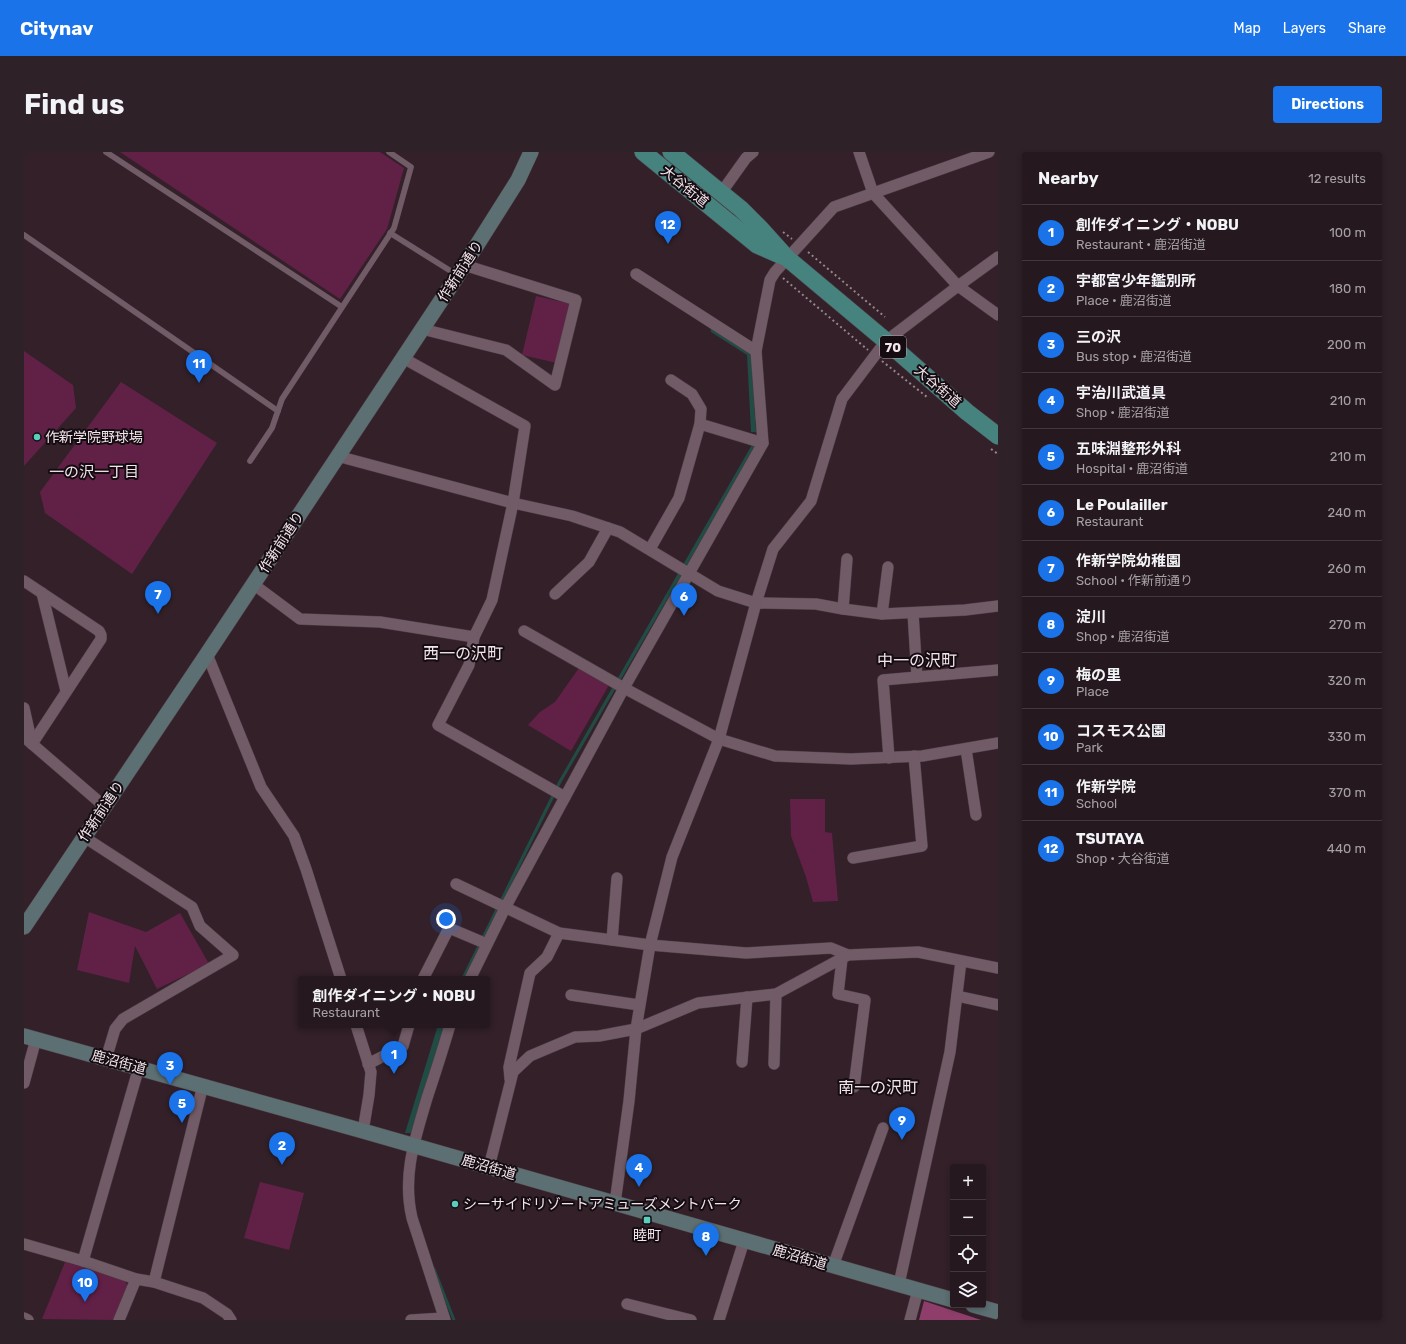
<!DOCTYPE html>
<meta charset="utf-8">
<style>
:root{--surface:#26181f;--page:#2e2128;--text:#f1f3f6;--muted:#a4a0a4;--line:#42373d;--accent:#1a73e8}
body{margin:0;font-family:Rubik,"Noto Sans JP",sans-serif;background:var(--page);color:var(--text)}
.controls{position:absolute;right:12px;bottom:12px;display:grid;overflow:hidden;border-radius:4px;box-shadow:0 2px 6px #0003}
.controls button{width:36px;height:36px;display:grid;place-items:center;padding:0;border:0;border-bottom:1px solid var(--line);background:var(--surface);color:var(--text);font:20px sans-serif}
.you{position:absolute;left:422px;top:767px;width:14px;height:14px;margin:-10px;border:3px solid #fff;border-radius:50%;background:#1a73e8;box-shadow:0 0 0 6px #1a73e833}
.badge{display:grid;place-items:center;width:26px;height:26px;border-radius:50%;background:var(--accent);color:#fff;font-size:13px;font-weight:700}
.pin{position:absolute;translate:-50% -33px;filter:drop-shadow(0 1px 2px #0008)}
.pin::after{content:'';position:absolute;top:21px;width:14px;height:12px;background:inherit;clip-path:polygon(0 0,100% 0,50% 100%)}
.popup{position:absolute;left:274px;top:824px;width:192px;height:52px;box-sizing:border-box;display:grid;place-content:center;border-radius:4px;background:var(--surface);filter:drop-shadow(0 1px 3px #0005);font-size:13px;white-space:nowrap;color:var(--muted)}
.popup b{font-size:15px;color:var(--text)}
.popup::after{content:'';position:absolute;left:50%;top:100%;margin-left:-8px;border:8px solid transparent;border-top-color:var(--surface)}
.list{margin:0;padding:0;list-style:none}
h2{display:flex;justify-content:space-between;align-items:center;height:52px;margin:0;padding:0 16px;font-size:17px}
h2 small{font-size:13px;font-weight:400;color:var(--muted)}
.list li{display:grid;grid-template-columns:26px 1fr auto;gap:12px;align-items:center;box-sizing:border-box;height:56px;padding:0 16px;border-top:1px solid var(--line)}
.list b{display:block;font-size:15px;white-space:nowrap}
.list p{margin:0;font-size:13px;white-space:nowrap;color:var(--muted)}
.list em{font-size:13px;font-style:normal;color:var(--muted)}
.icon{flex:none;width:22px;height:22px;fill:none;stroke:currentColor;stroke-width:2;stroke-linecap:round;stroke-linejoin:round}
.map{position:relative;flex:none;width:974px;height:1168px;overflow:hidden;border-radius:4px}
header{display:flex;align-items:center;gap:24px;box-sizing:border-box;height:56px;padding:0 20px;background:var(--accent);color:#fff}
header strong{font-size:19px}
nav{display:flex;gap:22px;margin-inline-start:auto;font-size:14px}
.intro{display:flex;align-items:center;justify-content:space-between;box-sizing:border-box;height:96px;padding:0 24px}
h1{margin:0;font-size:28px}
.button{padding:10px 18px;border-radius:4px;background:var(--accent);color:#fff;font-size:14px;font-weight:700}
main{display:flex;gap:24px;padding:0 24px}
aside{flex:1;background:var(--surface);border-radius:4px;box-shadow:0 2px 6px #0003}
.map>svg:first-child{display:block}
.green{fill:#612046}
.forest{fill:#8f3e6b}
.water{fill:#214b45}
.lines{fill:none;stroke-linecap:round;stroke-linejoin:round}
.stream{stroke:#214b45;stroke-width:3}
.lane-casing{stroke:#4e3e46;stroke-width:6}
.street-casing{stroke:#4e3e46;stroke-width:12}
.secondary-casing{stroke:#4e3e46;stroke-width:16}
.primary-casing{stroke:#4e3e46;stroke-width:18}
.path{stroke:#95858c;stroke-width:2;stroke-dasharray:2 3;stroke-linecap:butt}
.lane{stroke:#715b66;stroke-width:5.5}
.street{stroke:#715b66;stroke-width:11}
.secondary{stroke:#5c6f72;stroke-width:15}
.primary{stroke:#46837f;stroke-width:17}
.poi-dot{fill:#5acebd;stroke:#150c11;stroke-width:1.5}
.labels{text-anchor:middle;stroke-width:4;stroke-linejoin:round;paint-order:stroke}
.shield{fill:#150c11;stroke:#b0a4aa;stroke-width:1}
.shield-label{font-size:13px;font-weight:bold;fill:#f2e5eb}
.street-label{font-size:14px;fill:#f2e5eb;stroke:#150c11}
.poi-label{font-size:14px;fill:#f2e5eb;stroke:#150c11;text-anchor:start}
.neighbourhood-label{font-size:15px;fill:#f2e5eb;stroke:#150c11}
.quarter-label{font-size:16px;fill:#f2e5eb;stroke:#150c11}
</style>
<header>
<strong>Citynav</strong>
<nav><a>Map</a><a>Layers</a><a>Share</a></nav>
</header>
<div class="intro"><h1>Find us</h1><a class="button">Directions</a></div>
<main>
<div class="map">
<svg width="974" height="1168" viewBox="0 0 974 1168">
<rect width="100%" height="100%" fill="#332029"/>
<!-- green -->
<g class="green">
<polygon points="96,0 356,0 380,16 363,77 316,147"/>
<polygon points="512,144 547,152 533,211 498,203"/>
<polygon points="0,199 49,233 52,256 0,314"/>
<polygon points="97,230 193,291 108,422 21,361 16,340"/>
<polygon points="555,516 585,533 547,599 504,573 516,560 531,550"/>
<polygon points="766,647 801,647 801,680 808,681 814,749 789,750 782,725 767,684"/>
<polygon points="65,760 122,780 156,761 185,812 133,837 111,794 105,831 53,818"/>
<polygon points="236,1030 280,1041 265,1098 220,1086"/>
<polygon points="41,1110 100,1127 104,1134 91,1168 18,1167"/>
</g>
<!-- forest -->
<polygon class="forest" points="900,1149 957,1168 895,1168"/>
<!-- water -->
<g class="water">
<polygon points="686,174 727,201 732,280 727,280 723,203 687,180"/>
<polygon points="729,291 733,292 537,631 441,827 437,827 534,630"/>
<polygon points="414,873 421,873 388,981 381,981"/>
</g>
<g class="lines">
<!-- stream -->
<polyline class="stream" points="410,1117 430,1168"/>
<defs>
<g id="lane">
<polyline points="82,0 318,155"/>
<polyline points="366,81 433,123"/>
<polyline points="0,83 254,259"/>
<polyline points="226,309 248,276 258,247 370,76 387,15 365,0"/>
</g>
<g id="street">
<polyline points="835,0 849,41 934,134 974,163"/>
<polyline points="697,41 722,6 729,0"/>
<polyline points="612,122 732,199"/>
<polyline points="398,177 482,198 531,233 552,148 440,113"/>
<polyline points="647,228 668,242 677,257 676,272 739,291"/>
<polyline points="313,304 489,351 548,364 596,380 694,439 732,451 792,452 819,457 858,462 941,458 974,454"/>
<polyline points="626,397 655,346 676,272"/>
<polyline points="0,429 75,479 77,483 77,487 8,592"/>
<polyline points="229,432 276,467 356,470 450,485 468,448 489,351 501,274 379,206"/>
<polyline points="18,441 42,539"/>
<polyline points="531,442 565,410 584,376"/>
<polyline points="819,457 823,407"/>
<polyline points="858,462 864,415"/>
<polyline points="500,479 600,536 695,587 751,604 827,607 898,604 974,591"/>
<polyline points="450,485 445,513 414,573 541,645"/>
<polyline points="183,502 237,635 270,684 282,717 317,827"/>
<polyline points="893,525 974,518"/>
<polyline points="0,556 8,592"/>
<polyline points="0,585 80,654"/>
<polyline points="942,597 952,663"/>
<polyline points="865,606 859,528 893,525 889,461"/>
<polyline points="60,685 168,755 176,774 209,803 99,867 91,877 82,907"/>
<polyline points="829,706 898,694 890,604"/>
<polyline points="432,732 535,781 626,793 722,801 807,796 824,803 894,800 974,816"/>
<polyline points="588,788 593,726"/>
<polyline points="818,807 814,842 841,848 830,935"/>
<polyline points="399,827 425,776 463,792"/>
<polyline points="446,827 481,756 600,536 739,291 732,199 746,128 751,120 810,55 965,0"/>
<polyline points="547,843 615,853"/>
<polyline points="933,844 974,853"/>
<polyline points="332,873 347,920 345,943 339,979"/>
<polyline points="718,910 723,845"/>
<polyline points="344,912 379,894 385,873"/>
<polyline points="750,912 752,842"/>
<polyline points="486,927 485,915 506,821 523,805 535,781"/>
<polyline points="0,931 12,887"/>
<polyline points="465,1015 489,920 506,904 551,885 575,884 612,877 674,851 752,842 824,803"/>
<polyline points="591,1051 605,949 612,877 626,793 648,705 695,587 732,451 749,397 787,349 818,247 849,206 862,189 934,134 974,105"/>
<polyline points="0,1092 59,1109 112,1127 130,1130 179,1146 203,1162 207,1168"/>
<polyline points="59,1109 115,915"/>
<polyline points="809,1114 859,976"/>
<polyline points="130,1130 179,933"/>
<polyline points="875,1132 926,900 937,809"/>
<polyline points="603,1152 667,1168"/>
<polyline points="0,1166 4,1168"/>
<polyline points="95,1168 112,1127"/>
<polyline points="387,1168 420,1166"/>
<path d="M421 1168 388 1066C378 1023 391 987 403 946 411 922 419 897 426 873"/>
<polyline points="695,1168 720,1089"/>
<polyline points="886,1168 894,1138"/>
</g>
<g id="secondary">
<polyline points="0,775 183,502 434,123 494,28 507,0"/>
<polyline points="0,884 339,979 929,1148"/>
<polyline points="949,1153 974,1160"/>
</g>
<g id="primary">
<polyline points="619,0 733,93 758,104"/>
<polyline points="647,0 717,57 736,76 763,106 862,189 943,260 974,284"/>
</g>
</defs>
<!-- lane casing -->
<use href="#lane" class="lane-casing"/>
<!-- street casing -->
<use href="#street" class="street-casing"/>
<!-- secondary casing -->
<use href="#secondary" class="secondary-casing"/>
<!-- primary casing -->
<use href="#primary" class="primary-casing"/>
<!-- path -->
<g class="path">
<polyline points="759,80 768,87"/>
<polyline points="784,100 861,165"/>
<polyline points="759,126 844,198"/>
<polyline points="858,209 903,245"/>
<polyline points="967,297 974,302"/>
</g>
<!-- lane -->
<use href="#lane" class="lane"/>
<!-- street -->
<use href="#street" class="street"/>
<!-- secondary -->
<use href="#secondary" class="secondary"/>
<!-- primary -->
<use href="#primary" class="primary"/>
</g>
<!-- markers -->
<g class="poi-dot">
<circle cx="13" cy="285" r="4"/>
<circle cx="431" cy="1052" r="4"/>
<rect x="619" y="1064" width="8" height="8" rx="2"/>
</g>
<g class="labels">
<!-- shield labels -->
<rect class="shield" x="856" y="184" width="26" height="22" rx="3"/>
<g class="shield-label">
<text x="869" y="200">70</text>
</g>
<!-- street labels -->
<g class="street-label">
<text transform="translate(661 34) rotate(39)" y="5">大谷街道</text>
<text transform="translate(436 119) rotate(-57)" y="5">作新前通り</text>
<text transform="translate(914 234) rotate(41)" y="5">大谷街道</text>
<text transform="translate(257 390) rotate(-57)" y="5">作新前通り</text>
<text transform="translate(77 659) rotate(-56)" y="5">作新前通り</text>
<text transform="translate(95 910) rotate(15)" y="5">鹿沼街道</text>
<text transform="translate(465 1015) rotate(16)" y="5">鹿沼街道</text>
<text transform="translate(776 1105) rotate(16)" y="5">鹿沼街道</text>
</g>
<!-- poi labels -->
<g class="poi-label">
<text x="21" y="290">作新学院野球場</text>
<text x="439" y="1057">シーサイドリゾートアミューズメントパーク</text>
<text x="623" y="1088" text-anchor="middle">睦町</text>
</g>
<!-- neighbourhood labels -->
<g class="neighbourhood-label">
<text x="70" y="325">一の沢一丁目</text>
</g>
<!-- quarter labels -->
<g class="quarter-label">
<text x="439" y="507">西一の沢町</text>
<text x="893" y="514">中一の沢町</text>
<text x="854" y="941">南一の沢町</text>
</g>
</g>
</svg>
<div class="controls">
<button>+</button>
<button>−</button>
<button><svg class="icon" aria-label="locate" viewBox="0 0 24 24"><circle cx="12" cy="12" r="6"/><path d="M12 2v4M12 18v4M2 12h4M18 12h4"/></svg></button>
<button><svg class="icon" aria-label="layers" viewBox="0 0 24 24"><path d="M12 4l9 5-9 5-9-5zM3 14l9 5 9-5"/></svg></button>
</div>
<div class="you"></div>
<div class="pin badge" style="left:370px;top:922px">1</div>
<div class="popup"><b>創作ダイニング・NOBU</b>Restaurant</div>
<div class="pin badge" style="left:258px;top:1013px">2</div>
<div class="pin badge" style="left:146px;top:933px">3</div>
<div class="pin badge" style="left:615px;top:1035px">4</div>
<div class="pin badge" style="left:158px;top:971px">5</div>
<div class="pin badge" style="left:660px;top:464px">6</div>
<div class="pin badge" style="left:134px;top:462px">7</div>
<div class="pin badge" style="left:682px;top:1104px">8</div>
<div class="pin badge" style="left:878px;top:988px">9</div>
<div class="pin badge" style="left:61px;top:1150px">10</div>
<div class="pin badge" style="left:175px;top:231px">11</div>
<div class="pin badge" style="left:644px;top:92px">12</div>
</div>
<aside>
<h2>Nearby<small>12 results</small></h2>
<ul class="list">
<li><span class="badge">1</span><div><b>創作ダイニング・NOBU</b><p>Restaurant · 鹿沼街道</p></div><em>100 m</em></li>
<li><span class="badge">2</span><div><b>宇都宮少年鑑別所</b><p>Place · 鹿沼街道</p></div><em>180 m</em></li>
<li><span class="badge">3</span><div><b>三の沢</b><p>Bus stop · 鹿沼街道</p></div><em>200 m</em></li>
<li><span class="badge">4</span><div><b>宇治川武道具</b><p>Shop · 鹿沼街道</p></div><em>210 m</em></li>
<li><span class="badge">5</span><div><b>五味淵整形外科</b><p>Hospital · 鹿沼街道</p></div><em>210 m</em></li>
<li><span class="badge">6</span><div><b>Le Poulailler</b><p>Restaurant</p></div><em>240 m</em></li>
<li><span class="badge">7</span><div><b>作新学院幼稚園</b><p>School · 作新前通り</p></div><em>260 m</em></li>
<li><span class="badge">8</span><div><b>淀川</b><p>Shop · 鹿沼街道</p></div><em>270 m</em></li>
<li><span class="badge">9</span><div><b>梅の里</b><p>Place</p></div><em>320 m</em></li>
<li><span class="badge">10</span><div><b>コスモス公園</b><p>Park</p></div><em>330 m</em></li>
<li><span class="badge">11</span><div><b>作新学院</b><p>School</p></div><em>370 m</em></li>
<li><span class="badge">12</span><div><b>TSUTAYA</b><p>Shop · 大谷街道</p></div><em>440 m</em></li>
</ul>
</aside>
</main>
